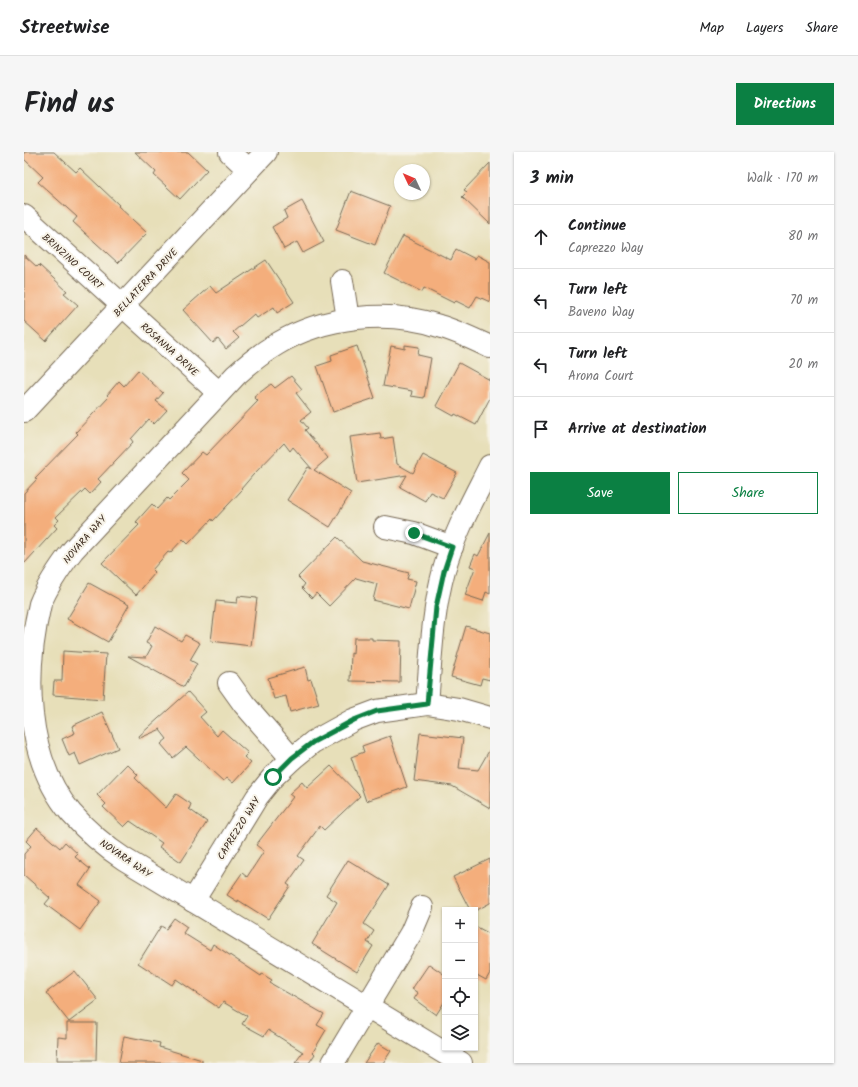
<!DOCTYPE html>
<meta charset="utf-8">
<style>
:root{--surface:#fff;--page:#f6f6f6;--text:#202124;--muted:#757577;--line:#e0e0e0;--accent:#0b8043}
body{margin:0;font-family:Kalam,sans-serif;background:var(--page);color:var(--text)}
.controls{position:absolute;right:12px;bottom:12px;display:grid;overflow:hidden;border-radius:0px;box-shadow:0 1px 3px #0004}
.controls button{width:36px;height:36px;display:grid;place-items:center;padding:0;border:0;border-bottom:1px solid var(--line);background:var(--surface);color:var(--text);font:20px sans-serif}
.compass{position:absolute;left:370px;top:12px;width:36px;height:36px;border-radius:50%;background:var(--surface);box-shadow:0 1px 3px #0004;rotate:314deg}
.stop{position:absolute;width:12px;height:12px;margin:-9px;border:3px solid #0b8043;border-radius:50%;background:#fff}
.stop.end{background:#0b8043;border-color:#fff;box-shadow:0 1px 4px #0008}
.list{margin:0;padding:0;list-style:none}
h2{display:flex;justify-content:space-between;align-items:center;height:52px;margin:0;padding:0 16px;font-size:17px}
h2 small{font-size:13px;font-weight:400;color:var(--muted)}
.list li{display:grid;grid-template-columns:26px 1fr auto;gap:12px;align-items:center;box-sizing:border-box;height:64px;padding:0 16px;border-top:1px solid var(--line)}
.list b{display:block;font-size:15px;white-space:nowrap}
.list p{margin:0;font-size:13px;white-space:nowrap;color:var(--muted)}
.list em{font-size:13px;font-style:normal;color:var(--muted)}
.actions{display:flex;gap:8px;padding:12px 16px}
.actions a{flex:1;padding:9px 0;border:1px solid var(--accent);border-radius:0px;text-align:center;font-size:14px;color:var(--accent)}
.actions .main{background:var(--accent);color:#fff}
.icon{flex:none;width:22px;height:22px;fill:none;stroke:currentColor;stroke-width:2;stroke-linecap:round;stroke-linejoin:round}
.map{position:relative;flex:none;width:466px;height:911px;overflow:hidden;border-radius:0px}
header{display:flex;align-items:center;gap:24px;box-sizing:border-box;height:56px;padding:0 20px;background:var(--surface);border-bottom:1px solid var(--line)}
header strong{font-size:19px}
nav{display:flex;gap:22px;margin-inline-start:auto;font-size:14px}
.intro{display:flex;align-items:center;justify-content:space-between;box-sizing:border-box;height:96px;padding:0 24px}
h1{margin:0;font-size:28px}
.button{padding:10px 18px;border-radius:0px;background:var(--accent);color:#fff;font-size:14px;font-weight:700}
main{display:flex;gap:24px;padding:0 24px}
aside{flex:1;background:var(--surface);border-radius:0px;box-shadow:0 1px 3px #0004}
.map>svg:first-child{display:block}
.building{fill:#f4ae7c}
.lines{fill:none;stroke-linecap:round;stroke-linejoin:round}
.minor-casing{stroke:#776954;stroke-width:24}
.minor{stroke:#fff;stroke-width:22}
.route{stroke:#0b8043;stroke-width:5}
.labels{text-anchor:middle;stroke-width:4;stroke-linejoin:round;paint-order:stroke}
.street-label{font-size:10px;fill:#3b2a1e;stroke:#f7f3e8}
</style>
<header>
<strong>Streetwise</strong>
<nav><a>Map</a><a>Layers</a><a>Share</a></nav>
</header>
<div class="intro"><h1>Find us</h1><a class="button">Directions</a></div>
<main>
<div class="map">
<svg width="466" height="911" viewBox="0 0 466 911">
<rect width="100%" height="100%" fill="#f7f3e8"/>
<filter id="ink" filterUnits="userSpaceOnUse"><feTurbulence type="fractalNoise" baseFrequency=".025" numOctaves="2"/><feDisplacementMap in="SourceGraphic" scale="8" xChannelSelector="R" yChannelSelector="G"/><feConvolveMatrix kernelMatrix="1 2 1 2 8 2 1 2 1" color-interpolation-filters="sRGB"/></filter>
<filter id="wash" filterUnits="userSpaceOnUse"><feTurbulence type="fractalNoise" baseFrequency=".012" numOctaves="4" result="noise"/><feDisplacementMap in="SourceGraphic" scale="16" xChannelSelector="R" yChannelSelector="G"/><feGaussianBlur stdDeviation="0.9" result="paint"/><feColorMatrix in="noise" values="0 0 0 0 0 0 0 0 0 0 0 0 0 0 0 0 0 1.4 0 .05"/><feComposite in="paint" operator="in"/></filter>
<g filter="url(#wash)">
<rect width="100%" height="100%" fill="#e7dfb9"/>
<g id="blocks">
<!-- building -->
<g class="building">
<polygon points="0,0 30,0 52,20 56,16 95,53 94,54 123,81 94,111 49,70 53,65 14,30 19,25 0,7"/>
<polygon points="111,0 164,0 183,18 156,47 130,23 132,20"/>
<polygon points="466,11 466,72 438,45 443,40 440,38"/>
<polygon points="327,39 366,54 351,93 312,78"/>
<polygon points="278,49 300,90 279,101 273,90 260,97 248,75 263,66 260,59"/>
<polygon points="379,84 427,108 432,97 451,107 453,103 466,110 466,150 453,144 446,156 432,149 430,151 400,136 398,140 360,121"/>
<polygon points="0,103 13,115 15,113 43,139 40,141 54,153 22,189 0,169"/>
<polygon points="242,108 270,150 253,161 250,155 233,166 230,162 209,180 215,186 202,197 194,187 189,191 159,158 186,134 192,141"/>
<polygon points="381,193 395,195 394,203 407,206 400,246 387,244 388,239 359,234 367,194 381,197"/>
<polygon points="333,194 351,246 309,260 293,214 308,209 307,203"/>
<polygon points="435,211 466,228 466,246 452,273 431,262 430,264 412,254"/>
<polygon points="114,218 139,241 132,249 143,258 130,272 125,267 107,287 109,290 74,327 77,330 66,342 61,337 32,365 35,368 30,373 33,376 0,412 0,341 13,327 11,326 54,282 52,280 85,245 83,243 95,229 100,234"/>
<polygon points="267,224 278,237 272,241 287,260 277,268 284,276 281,278 304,306 290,318 327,341 306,375 263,348 284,315 288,317 269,295 266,299 260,291 229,323 217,337 218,338 189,369 188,367 164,392 159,387 146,401 144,400 128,418 131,421 112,443 78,411 115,373 112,370 128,352 133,357 143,346 145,348 165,328 158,321 178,300 182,303 234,249 230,245 247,232 251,236"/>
<polygon points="356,281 357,287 369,285 373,312 389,321 399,303 433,321 419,346 406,340 401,349 376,335 383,323 333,331 326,285"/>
<polygon points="466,381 466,442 462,440 459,449 441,443 451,416 446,414 451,402 454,404"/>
<polygon points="313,385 338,409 385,421 383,427 392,429 385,457 349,448 353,432 332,426 305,454 292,441 288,446 278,436 281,432 274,425"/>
<polygon points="65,431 105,453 84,490 43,467"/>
<polygon points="214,444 233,446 227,494 187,489 192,449 213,451"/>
<polygon points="131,474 157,489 161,483 176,491 166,508 173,512 160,535 104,504 122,505 128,494 122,491"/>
<polygon points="442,474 466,481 466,528 458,526 456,533 427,525"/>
<polygon points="330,486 348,486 348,488 377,489 376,530 326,529 327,501 329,502"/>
<polygon points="39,499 82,502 79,547 29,543 30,529 38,529"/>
<polygon points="281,515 284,528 287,527 295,552 266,560 262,544 250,547 244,526"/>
<polygon points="164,540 182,560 176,565 193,584 198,578 224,601 220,605 227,611 209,631 203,626 199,629 162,595 149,606 137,592 143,587 136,578 137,577 116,586 115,584"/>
<polygon points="78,560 94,596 56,613 51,601 45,604 38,587 51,581 48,574"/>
<polygon points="396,581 439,586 435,616 454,618 466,597 466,656 428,634 390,629"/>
<polygon points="366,584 383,635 342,649 327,605 340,600 338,594"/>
<polygon points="103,612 114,623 111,626 142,656 152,642 167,652 165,657 183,670 157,710 135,695 138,691 106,669 100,675 79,655 82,652 73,643"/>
<polygon points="307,614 336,644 300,678 296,674 274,704 280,708 263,732 266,734 244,767 214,748 214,750 203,743 218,721 223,725 240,699 232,693 269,645 265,642 278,630 283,636"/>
<polygon points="13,676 36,696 41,690 54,702 51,705 66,717 55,733 77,749 56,778 21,752 26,746 0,723 0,702 7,694 2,689"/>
<polygon points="466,707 466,751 453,758 446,758 429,725"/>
<polygon points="324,708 365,733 340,772 350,779 343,790 349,794 333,820 288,792 313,750 302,743"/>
<polygon points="150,766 163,775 159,781 186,798 189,792 237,824 238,822 248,828 246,831 300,862 293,873 302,878 289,900 291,902 285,911 271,911 279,900 244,878 240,884 218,872 223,864 199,850 195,856 152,827 148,833 114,811 137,774 142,777"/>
<polygon points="451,774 466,782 466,821 462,828 451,822"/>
<polygon points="405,812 421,823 421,849 412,863 390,847 394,841 388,837"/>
<polygon points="51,819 74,848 45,870 22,841"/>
<polygon points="43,871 73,871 72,908 33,908 34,885 43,886"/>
<polygon points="100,884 136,891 135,895 178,908 178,911 95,911"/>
<polygon points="354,891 367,899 359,911 340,911"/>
</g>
</g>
</g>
<g filter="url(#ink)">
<use href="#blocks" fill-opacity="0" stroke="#776954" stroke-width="1"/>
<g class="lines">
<defs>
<g id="minor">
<polyline points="206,0 225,18"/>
<polyline points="0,64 195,241"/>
<polyline points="318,129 324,167"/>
<polyline points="0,259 242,0"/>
<polyline points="361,375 390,381 428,395"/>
<polyline points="205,531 220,552 268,607"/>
<path d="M403 552C407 507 408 461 420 418 430 382 449 348 466 314"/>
<polyline points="169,749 233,645 249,625 268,607 289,590 329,568 353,559 403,552 435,557 466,566"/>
<polyline points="309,911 387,781 398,755"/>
<path d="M437 911 100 707C80 694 63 679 47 661 0 605 0 520 16 452 24 432 36 415 49 398L212 223C225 211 238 201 253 192 300 164 364 157 415 174 433 179 449 187 466 195"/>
</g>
</defs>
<!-- minor casing -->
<use href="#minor" class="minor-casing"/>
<!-- minor -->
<use href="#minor" class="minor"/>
</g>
</g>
<g class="lines" filter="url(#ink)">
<!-- route -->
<polyline class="route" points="249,625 268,606 289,590 330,568 353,559 403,552 412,455 420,419 428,395 390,381"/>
</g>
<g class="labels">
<!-- street labels -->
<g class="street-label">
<text transform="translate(49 109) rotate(42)" y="4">BRINZINO COURT</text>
<text transform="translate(121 130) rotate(-47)" y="4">BELLATERRA DRIVE</text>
<text transform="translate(146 197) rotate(42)" y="4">ROSANNA DRIVE</text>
<text transform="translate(60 387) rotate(-49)" y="4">NOVARA WAY</text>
<text transform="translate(214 676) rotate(-58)" y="4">CAPREZZO WAY</text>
<text transform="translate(102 706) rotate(34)" y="4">NOVARA WAY</text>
</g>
</g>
</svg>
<div class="controls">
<button>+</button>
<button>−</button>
<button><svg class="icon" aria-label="locate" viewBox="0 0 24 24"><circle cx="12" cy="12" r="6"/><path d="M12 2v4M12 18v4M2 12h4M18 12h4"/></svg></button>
<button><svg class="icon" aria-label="layers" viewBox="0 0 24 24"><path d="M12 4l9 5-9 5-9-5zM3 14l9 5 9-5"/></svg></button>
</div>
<svg class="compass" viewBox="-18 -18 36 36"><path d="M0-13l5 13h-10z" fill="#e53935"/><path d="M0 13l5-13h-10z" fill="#757577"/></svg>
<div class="stop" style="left:249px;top:625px"></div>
<div class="stop end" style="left:390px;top:381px"></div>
</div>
<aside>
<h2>3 min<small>Walk · 170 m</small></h2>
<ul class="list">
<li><svg class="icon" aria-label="ahead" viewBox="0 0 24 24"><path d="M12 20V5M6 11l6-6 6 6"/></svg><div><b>Continue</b><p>Caprezzo Way</p></div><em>80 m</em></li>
<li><svg class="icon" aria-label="left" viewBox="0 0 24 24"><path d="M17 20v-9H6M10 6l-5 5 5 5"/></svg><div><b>Turn left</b><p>Baveno Way</p></div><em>70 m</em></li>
<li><svg class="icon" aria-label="left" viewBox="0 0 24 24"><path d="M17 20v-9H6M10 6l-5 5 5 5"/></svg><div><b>Turn left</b><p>Arona Court</p></div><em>20 m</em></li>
<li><svg class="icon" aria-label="arrive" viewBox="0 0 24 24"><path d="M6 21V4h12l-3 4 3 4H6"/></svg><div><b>Arrive at destination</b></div></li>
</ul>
<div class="actions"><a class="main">Save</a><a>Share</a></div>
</aside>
</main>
